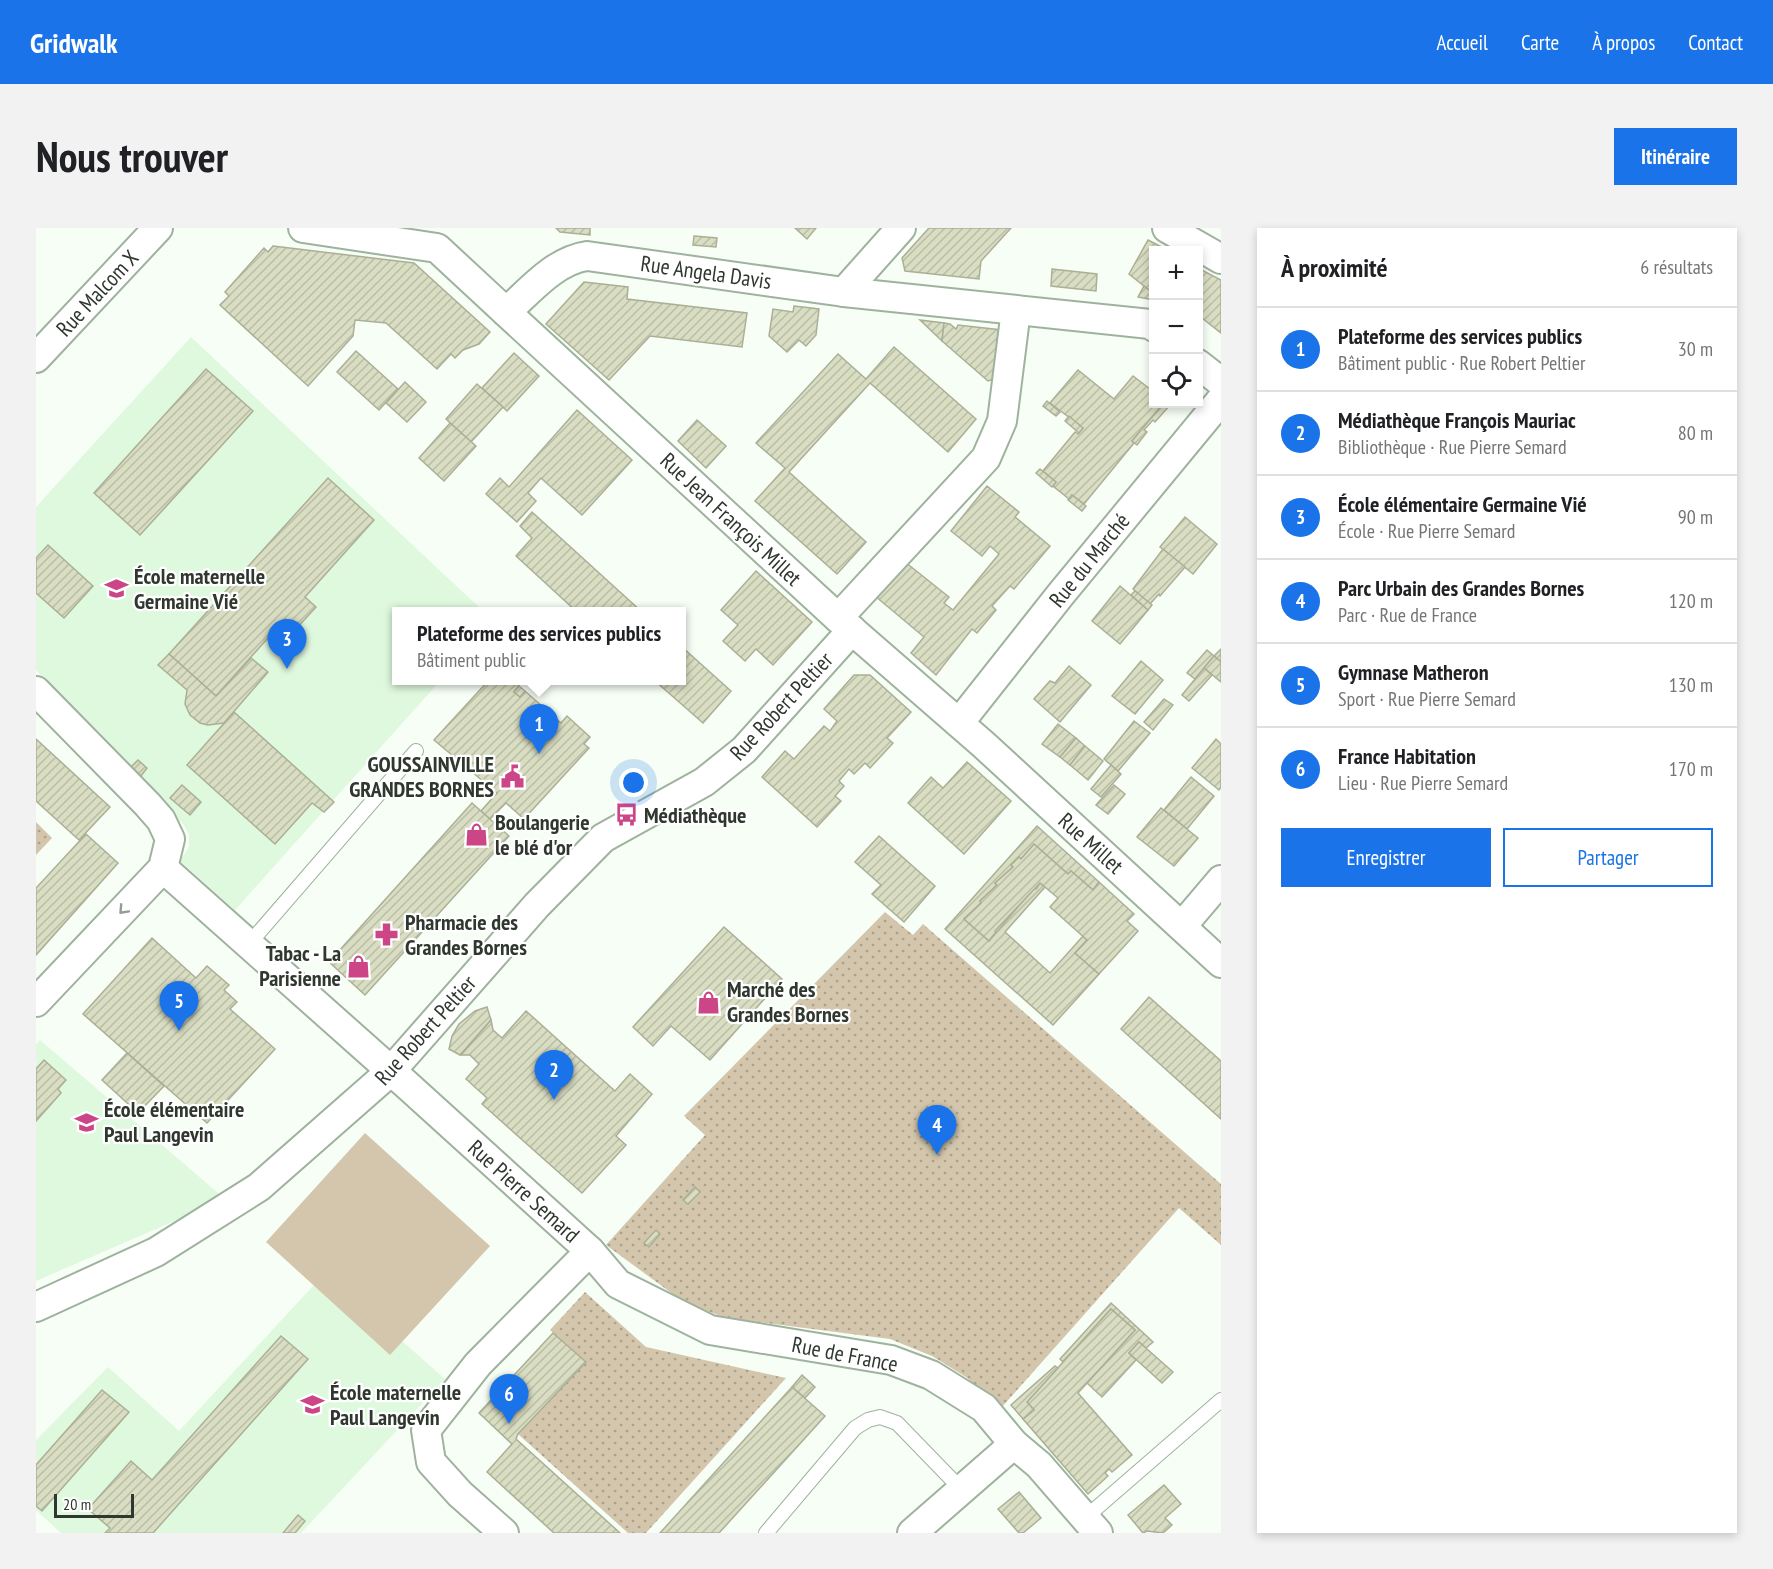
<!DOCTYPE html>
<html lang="fr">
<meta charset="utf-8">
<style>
:root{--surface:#fff;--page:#f2f2f2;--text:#202124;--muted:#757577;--line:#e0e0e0;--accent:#1a73e8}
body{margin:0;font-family:"PT Sans Narrow",sans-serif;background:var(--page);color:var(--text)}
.controls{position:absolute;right:18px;top:18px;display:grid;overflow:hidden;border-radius:0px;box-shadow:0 3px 9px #0003}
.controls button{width:54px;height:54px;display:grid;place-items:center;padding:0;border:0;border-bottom:2px solid var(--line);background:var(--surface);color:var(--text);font:30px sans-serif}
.scale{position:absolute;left:18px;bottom:15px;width:80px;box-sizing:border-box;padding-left:6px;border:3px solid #2f372f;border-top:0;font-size:16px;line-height:21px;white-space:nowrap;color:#2f372f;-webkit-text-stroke:4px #fff;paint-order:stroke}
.you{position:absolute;left:598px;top:555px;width:21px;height:21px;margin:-15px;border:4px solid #fff;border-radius:50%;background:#1a73e8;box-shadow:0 0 0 9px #1a73e833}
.badge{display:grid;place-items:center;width:39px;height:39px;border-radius:50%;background:var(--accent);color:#fff;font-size:20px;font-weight:700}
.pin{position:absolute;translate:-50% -50px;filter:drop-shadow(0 2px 3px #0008)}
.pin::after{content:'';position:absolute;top:32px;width:21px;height:18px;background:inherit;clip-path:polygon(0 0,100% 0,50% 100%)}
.popup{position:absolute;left:356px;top:379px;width:294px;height:78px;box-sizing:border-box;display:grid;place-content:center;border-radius:0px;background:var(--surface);filter:drop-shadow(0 2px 4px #0005);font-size:20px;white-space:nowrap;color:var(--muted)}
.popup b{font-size:22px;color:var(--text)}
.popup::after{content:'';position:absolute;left:50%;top:100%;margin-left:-12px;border:12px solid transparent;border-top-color:var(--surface)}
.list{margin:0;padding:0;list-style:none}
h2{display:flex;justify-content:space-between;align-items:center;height:78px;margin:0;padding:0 24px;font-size:26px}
h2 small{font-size:20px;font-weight:400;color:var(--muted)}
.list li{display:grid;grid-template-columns:39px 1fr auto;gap:18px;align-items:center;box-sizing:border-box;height:84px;padding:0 24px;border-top:2px solid var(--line)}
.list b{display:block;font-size:22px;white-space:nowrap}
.list p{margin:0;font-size:20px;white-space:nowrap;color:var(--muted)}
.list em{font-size:20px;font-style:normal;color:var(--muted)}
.actions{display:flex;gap:12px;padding:18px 24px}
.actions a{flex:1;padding:14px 0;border:2px solid var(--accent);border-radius:0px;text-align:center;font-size:21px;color:var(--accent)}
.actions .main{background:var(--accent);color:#fff}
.icon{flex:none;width:33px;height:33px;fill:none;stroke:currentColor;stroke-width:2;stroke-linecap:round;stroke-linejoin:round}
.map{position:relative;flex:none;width:1185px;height:1305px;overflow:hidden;border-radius:0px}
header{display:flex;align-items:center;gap:36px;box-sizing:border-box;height:84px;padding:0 30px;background:var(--accent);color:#fff}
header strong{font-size:28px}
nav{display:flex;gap:33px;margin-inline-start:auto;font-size:21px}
.intro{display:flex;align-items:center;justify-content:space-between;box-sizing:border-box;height:144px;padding:0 36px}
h1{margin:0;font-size:42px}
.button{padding:15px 27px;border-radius:0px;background:var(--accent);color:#fff;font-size:21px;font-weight:700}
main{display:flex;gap:36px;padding:0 36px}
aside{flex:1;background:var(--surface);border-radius:0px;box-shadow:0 3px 9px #0003}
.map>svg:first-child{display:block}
.built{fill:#dff9de}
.park{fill:url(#park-dots)}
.pitch{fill:#d3c6ac}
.building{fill:url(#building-hatch);stroke:#abaf95;stroke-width:1.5}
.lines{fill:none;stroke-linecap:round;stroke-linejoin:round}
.lane-casing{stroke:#9fb29e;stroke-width:16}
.street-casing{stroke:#9fb29e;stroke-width:32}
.lane{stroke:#fff;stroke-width:14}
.street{stroke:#fff;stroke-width:28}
.oneway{stroke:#979b97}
.labels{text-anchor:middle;stroke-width:4.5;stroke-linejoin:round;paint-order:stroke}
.street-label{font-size:22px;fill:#2f372f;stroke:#fff}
.poi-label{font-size:22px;font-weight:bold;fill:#2f372f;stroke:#fff;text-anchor:start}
</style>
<header>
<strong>Gridwalk</strong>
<nav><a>Accueil</a><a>Carte</a><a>À propos</a><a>Contact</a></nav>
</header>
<div class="intro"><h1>Nous trouver</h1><a class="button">Itinéraire</a></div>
<main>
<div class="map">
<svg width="1185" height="1305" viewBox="0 0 1185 1305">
<defs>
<pattern id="park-dots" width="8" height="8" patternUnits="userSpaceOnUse" patternTransform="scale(1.5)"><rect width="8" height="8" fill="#d3c6ac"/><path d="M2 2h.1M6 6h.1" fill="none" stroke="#aca28c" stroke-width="1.8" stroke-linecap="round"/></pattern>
<pattern id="building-hatch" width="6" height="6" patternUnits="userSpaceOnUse" patternTransform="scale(1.5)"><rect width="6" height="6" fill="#d9ddc2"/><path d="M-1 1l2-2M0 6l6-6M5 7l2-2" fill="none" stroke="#bbbea7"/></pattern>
</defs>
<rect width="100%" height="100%" fill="#f6fef6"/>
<!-- built -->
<g class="built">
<polygon points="155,109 447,383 360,384 360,452 404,453 199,682 144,633 153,619 153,607 148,597 44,490 0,442 0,279"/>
<polygon points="4,812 189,971 0,1053 0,817"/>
<polygon points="289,1045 409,1151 265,1305 25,1305 0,1282 0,1212 72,1139 143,1203"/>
</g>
<!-- park -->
<g class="park">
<polygon points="0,594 16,610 0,627"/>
<polygon points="849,684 877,707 887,696 1185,956 1185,1017 1143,980 965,1180 930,1149 896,1128 854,1111 690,1090 649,1075 570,1017 669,907 648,888"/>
<polygon points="549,1064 610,1119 750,1150 610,1305 592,1305 482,1206 548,1133 514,1102"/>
</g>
<!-- pitch -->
<polygon class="pitch" points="329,905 454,1018 354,1127 230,1014"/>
<!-- building -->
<g class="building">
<polygon points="520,0 554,0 554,7 524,4"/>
<polygon points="759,0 780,0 771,11"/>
<polygon points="893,0 975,0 945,33 943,51 869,43 866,30"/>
<polygon points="658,8 681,10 680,19 657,17"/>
<polygon points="1112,12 1131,22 1118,22 1118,66 1093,46"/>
<polygon points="237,18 378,35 454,104 443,116 427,122 419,130 415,126 401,141 350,95 319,92 317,108 272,158 184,77 193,68 189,64 228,20 232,24"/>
<polygon points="1162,40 1185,52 1185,105 1162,87"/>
<polygon points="1016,41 1061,46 1060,63 1015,58"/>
<polygon points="548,54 592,59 591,71 711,85 706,119 614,108 573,152 510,96"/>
<polygon points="1108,58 1118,66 1118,72 1102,69"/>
<polygon points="758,78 783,81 780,107 770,118 763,112 751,124 733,108 737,81 757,84"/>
<polygon points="884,92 908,95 906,113"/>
<polygon points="908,95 914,96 920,101 922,97 966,102 961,150 952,153 906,113"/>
<polygon points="858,119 940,191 912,224 834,155 753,244 830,314 801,346 719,273 749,240 720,215 802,126 830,151"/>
<polygon points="320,123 362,161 343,182 301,144"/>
<polygon points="478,125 503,148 471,183 446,160"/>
<polygon points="170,141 217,183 104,307 58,265"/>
<polygon points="1042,142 1078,171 1097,148 1118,164 1118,176 1127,176 1096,213 1098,215 1048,276 1036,267 1033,271 1017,258 1020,254 1007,243 1039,204 1042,206 1047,200 1014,175"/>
<polygon points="369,154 390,174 371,194 350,175"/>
<polygon points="441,156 467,179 435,214 410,191"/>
<polygon points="1011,173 1024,184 1020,188 1007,178"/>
<polygon points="1127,176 1135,176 1119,194 1117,192 1108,202 1111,204 1101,217 1096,213"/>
<polygon points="541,182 596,232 546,287 505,250 492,265 500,273 481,294 450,266 464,250 473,259"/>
<polygon points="1033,188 1047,200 1043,205 1029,193"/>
<polygon points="661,192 690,218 670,240 642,213"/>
<polygon points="414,195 440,218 408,253 383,230"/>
<polygon points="1004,241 1020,254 1016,259 1000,245"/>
<polygon points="292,250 338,292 269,369 280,379 260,401 249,391 180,468 133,426"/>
<polygon points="951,258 983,284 979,289 1014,318 978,361 974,358 956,378 960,382 941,405 936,401 900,447 875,425 888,409 839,368 869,334 913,369 908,375 917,382 963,326 954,318 946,328 915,303"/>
<polygon points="1036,267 1050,278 1046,283 1032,272"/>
<polygon points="496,284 606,384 541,384 480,328 496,310 484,298"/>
<polygon points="1149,289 1181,316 1157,346 1124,319"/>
<polygon points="12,317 57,358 28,390 0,365 0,330"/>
<polygon points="1127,321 1149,339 1124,368 1123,366 1114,376 1097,361"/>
<polygon points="720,343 776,394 737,437 720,421 709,433 687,413 702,397 685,382"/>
<polygon points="1084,358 1112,382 1084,416 1056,393"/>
<polygon points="1099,363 1116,377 1112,382 1095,367"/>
<polygon points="646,419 695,463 667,495 618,452 646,452"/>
<polygon points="1185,421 1185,434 1178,428"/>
<polygon points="1171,422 1178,428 1159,451 1151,445"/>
<polygon points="133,426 180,468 215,430 232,444 188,495 172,497 164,495 154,487 149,476 151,462 122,437"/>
<polygon points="1178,428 1185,434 1185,454 1168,440"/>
<polygon points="1105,433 1127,452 1099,486 1076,468"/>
<polygon points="1033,438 1055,457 1024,494 998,471 1014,453 1019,455"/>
<polygon points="1168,440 1176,447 1153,473 1146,467"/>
<polygon points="818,447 834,447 875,484 851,510 857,515 834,540 829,535 818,546 813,541 803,553 808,558 799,568 805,573 781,599 726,549 749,523 758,531 788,498 794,503 801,493 788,481"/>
<polygon points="453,452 477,452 483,458 478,464 484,469 489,463 525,495 531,488 554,509 548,516 553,520 488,591 470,575 454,591 445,583 461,565 398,512"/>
<polygon points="483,458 489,463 484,469 478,464"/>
<polygon points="1128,471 1137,477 1117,502 1108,494"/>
<polygon points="198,484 298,574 288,584 276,575 239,616 151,537"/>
<polygon points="1098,493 1114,505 1082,543 1068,531"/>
<polygon points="1022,496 1040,510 1024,529 1006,516"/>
<polygon points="1040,510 1049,518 1034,537 1024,529"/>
<polygon points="0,511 74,579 43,612 0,573"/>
<polygon points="1180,511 1185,516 1185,559 1183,562 1156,540"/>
<polygon points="1049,518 1067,533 1052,552 1034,537"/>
<polygon points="102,532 111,540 105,548 95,539"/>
<polygon points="931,534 975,573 928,626 872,575 895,549 907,560"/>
<polygon points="1075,537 1085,546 1065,569 1055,561"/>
<polygon points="1155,549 1178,568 1151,601 1128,582"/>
<polygon points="146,557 165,574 154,587 134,570"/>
<polygon points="1078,557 1089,566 1072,586 1060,577"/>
<polygon points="436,575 473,608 329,767 293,734"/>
<polygon points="1125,580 1162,610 1138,638 1101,609"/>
<polygon points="1001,598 1063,654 1057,662 1035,643 1032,646 998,616 985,631 983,629 975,637 977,639 959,655 961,657 944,673 945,675 928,691 953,713 998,660 1000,661 1004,655 1009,659 969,704 1014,745 1047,708 1051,712 1039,725 1063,746 1017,797 909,701"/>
<polygon points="50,606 82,635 0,727 0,660"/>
<polygon points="843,608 899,658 868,694 836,666 845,657 819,634"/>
<polygon points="998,616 1032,646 1035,643 1057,662 1063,654 1098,686 1091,693 1102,703 1063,746 1039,725 1051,712 1014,679 1022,670 1004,655 959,703 960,704 953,713 928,691 945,675 944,673 961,657 959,655 977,639 975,637 983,629 985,631"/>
<polygon points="688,699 746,751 674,832 635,798 617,818 597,799"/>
<polygon points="116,710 160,750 171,738 193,757 188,762 201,774 194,781 239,821 171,895 47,786"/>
<polygon points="1113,769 1185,833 1185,891 1085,801"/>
<polygon points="451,779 455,792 424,827 413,821 416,808 423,796 439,783"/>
<polygon points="490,783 579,863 594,846 616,866 580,908 590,917 546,965 446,876 451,870 430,851 443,836 434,827 425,827 455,792 457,802 466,810"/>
<polygon points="91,825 128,858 102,885 66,852"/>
<polygon points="8,832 30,852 22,861 25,865 0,893 0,841"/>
<polygon points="659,959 664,964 652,976 647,972"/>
<polygon points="620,1002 624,1006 613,1019 608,1015"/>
<polygon points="1075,1075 1117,1114 1110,1120 1103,1114 1093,1125 1100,1132 1066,1169 1051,1155 1099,1102 1075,1081 1027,1134 1024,1131"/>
<polygon points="1075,1081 1099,1102 1042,1165 1096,1227 1076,1244 1073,1241 1069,1245 1072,1248 1052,1266 987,1191 998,1182 991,1174"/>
<polygon points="517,1105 550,1134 482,1206 480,1211 584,1305 518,1305 451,1244 476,1216 443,1185"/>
<polygon points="245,1108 272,1131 117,1305 69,1305 74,1300 52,1281 95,1233 116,1252"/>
<polygon points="1103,1114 1137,1144 1126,1155 1093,1125"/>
<polygon points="1019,1138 1022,1140 991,1174 998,1182 987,1191 975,1177"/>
<polygon points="766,1147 779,1159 769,1170 756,1159"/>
<polygon points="756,1159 789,1188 683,1305 624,1305"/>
<polygon points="66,1162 93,1184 6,1283 0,1278 0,1237"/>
<polygon points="1128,1257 1145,1276 1129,1290 1136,1297 1127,1305 1111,1303 1107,1305 1092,1287"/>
<polygon points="983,1264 1005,1290 987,1305 983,1305 962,1281"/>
<polygon points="262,1287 269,1293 259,1305 247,1305"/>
</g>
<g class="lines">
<defs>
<g id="lane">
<polyline points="212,717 380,523"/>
<polyline points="1049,1290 1185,1172"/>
<polyline points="730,1305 819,1200 832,1192 844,1189 861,1195 925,1261"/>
</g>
<g id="street">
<path d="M267 0 401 20 470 84C494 63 518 33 551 28L808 64 1114 96 1118 99"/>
<polyline points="1131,0 1185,31"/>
<polyline points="808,64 865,0"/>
<polyline points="470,84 802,390 948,517 1185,735"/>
<polyline points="0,130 122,0"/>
<polyline points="1162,136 1185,154"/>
<polyline points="802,390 950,230 966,193 980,82"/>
<polyline points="0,463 111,576 125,592 134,611 127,640 0,774"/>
<polyline points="923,495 1025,366 1185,172"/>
<polyline points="127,640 371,857 554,1023 442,1136 390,1202 395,1234 424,1266 468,1305"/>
<polyline points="1146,698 1185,652"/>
<polyline points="554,1023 582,1056 674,1102 855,1132 895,1147 948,1180 978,1216 1003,1237 1062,1305"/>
<polyline points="0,1079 120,1024 223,959 355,843 501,677 567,610 668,554 708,522 816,402"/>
<polyline points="876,1305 978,1216"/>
</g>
</defs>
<!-- lane casing -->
<use href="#lane" class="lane-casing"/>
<!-- street casing -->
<use href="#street" class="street-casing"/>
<!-- lane -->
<use href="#lane" class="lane"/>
<!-- street -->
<use href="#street" class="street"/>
</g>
<!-- one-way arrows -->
<defs><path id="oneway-chevron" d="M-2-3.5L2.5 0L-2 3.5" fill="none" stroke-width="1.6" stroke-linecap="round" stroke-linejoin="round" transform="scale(1.5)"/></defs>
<use class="oneway" href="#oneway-chevron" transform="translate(87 682) rotate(133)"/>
<!-- icons -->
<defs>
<symbol id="school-bare" viewBox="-9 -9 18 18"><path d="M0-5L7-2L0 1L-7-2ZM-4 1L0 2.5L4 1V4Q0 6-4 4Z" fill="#cc4586" stroke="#fff" stroke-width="2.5" paint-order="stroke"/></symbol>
<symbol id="civic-bare" viewBox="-9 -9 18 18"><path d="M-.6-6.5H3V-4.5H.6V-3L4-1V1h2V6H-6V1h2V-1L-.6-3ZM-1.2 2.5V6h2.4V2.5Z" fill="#cc4586" stroke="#fff" stroke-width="2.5" paint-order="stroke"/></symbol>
<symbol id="bus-bare" viewBox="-9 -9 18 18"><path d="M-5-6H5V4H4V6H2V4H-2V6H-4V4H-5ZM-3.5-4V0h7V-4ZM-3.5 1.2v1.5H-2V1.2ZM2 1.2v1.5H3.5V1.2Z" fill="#cc4586" stroke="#fff" stroke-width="2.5" paint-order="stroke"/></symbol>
<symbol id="shop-bare" viewBox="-9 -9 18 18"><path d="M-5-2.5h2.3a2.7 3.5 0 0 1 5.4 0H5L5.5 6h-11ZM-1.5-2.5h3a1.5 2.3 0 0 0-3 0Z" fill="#cc4586" stroke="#fff" stroke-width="2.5" paint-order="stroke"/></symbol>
<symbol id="pharmacy-bare" viewBox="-9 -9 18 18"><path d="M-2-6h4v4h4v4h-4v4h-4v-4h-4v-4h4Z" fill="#cc4586" stroke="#fff" stroke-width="2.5" paint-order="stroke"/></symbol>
</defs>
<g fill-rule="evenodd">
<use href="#school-bare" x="64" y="344" width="33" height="33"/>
<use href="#civic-bare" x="460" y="532" width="33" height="33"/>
<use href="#bus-bare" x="574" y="570" width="33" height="33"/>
<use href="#shop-bare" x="424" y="590" width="33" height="33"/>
<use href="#pharmacy-bare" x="334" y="690" width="33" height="33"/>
<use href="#shop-bare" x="306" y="722" width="33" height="33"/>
<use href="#shop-bare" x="656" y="758" width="33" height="33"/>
<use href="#school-bare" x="34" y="878" width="33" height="33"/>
<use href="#school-bare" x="260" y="1160" width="33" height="33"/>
</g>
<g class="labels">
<!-- street labels -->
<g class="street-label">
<text transform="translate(670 44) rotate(8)" y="8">Rue Angela Davis</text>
<text transform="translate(61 65) rotate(-47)" y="8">Rue Malcom X</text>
<text transform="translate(695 291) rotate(43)" y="8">Rue Jean François Millet</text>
<text transform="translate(1053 332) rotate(-51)" y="8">Rue du Marché</text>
<text transform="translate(745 478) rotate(-47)" y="8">Rue Robert Peltier</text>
<text transform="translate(1055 615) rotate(42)" y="8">Rue Millet</text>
<text transform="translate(389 802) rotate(-48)" y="8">Rue Robert Peltier</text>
<text transform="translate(488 963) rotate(42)" y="8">Rue Pierre Semard</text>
<text transform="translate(809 1126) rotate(11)" y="8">Rue de France</text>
</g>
<!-- poi labels -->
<g class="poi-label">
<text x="98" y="356">École maternelle<tspan x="98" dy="25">Germaine Vié</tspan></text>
<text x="458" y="544" text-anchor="end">GOUSSAINVILLE<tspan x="458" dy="25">GRANDES BORNES</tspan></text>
<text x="608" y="595">Médiathèque</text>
<text x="459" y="602">Boulangerie<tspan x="459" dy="25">le blé d'or</tspan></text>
<text x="369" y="702">Pharmacie des<tspan x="369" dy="25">Grandes Bornes</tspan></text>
<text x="305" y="733" text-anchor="end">Tabac - La<tspan x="305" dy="25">Parisienne</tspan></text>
<text x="691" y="769">Marché des<tspan x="691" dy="25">Grandes Bornes</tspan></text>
<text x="68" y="889">École élémentaire<tspan x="68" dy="25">Paul Langevin</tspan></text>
<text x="294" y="1172">École maternelle<tspan x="294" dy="25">Paul Langevin</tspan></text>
</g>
</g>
</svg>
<div class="controls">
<button>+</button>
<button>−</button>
<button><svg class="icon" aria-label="locate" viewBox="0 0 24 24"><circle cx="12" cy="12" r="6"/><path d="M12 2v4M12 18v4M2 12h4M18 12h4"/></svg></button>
</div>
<div class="scale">20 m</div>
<div class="you"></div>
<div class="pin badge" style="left:503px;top:526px">1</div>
<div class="popup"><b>Plateforme des services publics</b>Bâtiment public</div>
<div class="pin badge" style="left:518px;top:872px">2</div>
<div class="pin badge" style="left:251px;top:441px">3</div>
<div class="pin badge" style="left:901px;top:927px">4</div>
<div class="pin badge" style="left:143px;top:803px">5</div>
<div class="pin badge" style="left:473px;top:1196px">6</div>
</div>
<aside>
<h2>À proximité<small>6 résultats</small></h2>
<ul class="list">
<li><span class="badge">1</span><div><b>Plateforme des services publics</b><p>Bâtiment public · Rue Robert Peltier</p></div><em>30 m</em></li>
<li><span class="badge">2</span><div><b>Médiathèque François Mauriac</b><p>Bibliothèque · Rue Pierre Semard</p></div><em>80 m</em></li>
<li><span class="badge">3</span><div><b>École élémentaire Germaine Vié</b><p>École · Rue Pierre Semard</p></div><em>90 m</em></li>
<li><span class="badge">4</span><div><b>Parc Urbain des Grandes Bornes</b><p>Parc · Rue de France</p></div><em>120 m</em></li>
<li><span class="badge">5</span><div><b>Gymnase Matheron</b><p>Sport · Rue Pierre Semard</p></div><em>130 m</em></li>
<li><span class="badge">6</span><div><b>France Habitation</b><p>Lieu · Rue Pierre Semard</p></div><em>170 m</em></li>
</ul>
<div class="actions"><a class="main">Enregistrer</a><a>Partager</a></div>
</aside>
</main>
